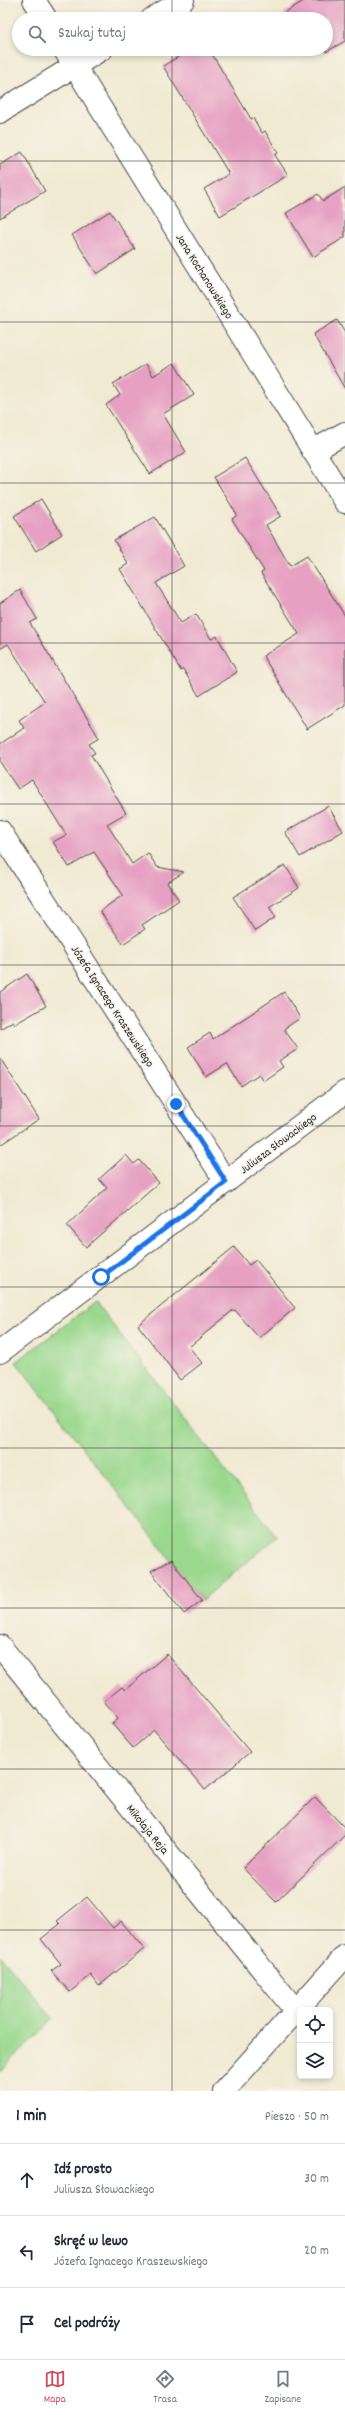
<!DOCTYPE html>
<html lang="pl">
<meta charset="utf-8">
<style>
:root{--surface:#fff;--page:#f6f6f7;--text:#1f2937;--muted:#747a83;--line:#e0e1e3;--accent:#d1495b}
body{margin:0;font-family:Dekko,sans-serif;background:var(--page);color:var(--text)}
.controls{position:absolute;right:12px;bottom:12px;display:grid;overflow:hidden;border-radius:6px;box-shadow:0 2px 6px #0003}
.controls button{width:36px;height:36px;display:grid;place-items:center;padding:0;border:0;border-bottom:1px solid var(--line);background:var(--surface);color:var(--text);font:20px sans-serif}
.stop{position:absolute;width:12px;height:12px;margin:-9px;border:3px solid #1a73e8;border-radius:50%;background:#fff}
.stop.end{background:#1a73e8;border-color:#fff;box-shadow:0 1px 4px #0008}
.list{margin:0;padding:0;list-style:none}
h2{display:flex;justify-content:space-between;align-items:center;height:52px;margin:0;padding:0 16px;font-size:17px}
h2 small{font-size:13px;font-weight:400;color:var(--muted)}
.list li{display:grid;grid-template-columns:26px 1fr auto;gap:12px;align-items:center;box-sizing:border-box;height:72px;padding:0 16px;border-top:1px solid var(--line)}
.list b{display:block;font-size:15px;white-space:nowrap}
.list p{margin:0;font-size:13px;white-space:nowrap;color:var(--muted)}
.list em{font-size:13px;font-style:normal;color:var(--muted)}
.icon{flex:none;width:22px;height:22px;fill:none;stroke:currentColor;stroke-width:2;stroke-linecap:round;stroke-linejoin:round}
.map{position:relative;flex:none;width:345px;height:2091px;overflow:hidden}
.search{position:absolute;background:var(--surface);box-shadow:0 2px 6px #0003;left:12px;right:12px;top:12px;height:44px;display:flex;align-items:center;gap:10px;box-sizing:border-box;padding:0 14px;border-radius:22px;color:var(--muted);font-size:15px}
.sheet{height:268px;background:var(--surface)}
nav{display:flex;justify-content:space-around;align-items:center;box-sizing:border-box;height:56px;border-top:1px solid var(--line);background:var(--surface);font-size:11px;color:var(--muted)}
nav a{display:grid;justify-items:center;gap:2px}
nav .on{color:var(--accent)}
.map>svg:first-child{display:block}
.green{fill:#99d88d;stroke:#62825c}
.building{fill:#e6a1c2}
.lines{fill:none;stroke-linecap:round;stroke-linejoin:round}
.minor-casing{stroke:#494844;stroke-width:24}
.minor{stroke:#fff;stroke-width:22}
.route{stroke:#1a73e8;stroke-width:5}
.grid{fill:none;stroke:#2b2b2b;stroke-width:1;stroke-opacity:0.55}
.labels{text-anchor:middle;stroke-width:3;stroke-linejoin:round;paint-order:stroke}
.street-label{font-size:12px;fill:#2b2b2b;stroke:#f7f3e8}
</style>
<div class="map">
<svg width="345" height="2091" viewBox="0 0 345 2091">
<rect width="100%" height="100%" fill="#f7f3e8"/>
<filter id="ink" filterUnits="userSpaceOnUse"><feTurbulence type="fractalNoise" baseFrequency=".025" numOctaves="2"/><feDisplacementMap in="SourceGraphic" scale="8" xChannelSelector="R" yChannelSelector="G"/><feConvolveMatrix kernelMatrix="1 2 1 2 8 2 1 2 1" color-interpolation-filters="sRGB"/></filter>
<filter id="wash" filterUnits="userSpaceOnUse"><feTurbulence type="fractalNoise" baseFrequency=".012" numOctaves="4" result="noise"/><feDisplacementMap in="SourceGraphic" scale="16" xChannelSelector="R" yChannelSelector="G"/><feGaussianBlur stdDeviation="0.9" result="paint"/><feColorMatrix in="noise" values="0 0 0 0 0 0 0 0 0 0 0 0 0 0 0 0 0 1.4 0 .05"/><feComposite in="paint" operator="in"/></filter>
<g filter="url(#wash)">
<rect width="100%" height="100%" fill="#f1ead3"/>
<!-- green -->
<g class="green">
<polygon points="95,1302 277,1537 202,1600 16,1362"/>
<polygon points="0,1955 53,2019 0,2071"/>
</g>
<g id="blocks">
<!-- building -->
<g class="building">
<polygon points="305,0 345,0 345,41 326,52 326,19 288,19 284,13"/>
<polygon points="191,49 209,49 251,119 253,118 262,133 265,131 278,153 275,155 288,175 220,216 204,189 229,174 163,66"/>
<polygon points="306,49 320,49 310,55"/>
<polygon points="22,152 45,191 0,218 0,165"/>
<polygon points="345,187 345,237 313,257 286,213 318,194 323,201"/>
<polygon points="110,211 135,249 97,274 72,235"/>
<polygon points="337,320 345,333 345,389 313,334"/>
<polygon points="174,363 194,395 163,414 186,452 150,474 106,405 120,395 113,384 146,364 153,376"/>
<polygon points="245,458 281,516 266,525 290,566 307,556 345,616 345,705 307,729 263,656 299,634 261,573 264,571 232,519 237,515 214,477"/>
<polygon points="41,499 62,534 36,551 14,516"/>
<polygon points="155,517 184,566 156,583 181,623 196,614 211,639 217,636 237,672 199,696 183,669 181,671 120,569 128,564 114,540"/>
<polygon points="20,590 37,619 30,623 99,738 89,744 95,753 91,755 126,813 107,824 132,864 148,853 157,867 184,872 167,883 179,900 142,925 145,929 123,944 100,911 123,895 94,852 69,867 53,842 66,835 32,780 18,789 0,762 0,744 24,728 19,720 45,702 8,644 0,649 0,603"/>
<polygon points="328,806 343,831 300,857 285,832"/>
<polygon points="285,865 299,888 269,907 276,917 255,931 233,897"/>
<polygon points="27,974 46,1006 15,1024 13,1021 0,1029 0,992"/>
<polygon points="284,992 300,1018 284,1029 298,1049 279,1061 283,1067 263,1081 259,1074 241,1086 227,1064 206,1077 188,1047 210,1033 213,1039"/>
<polygon points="0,1058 39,1119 0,1145"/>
<polygon points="126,1155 134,1164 139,1160 159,1183 86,1247 67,1225 107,1188 99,1179"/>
<polygon points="234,1247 249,1265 256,1260 295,1308 259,1338 235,1310 232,1311 189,1347 202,1363 180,1380 138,1325"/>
<polygon points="171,1560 202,1600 184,1614 151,1571"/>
<polygon points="167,1654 250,1752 205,1790 154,1730 133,1748 112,1724 118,1718 104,1701 122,1687 125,1690"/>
<polygon points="315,1797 345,1828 345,1835 276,1902 243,1868"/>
<polygon points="87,1897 113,1928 121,1921 144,1949 99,1986 91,1975 70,1992 51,1971 61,1964 41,1939 60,1924 57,1921"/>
</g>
</g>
</g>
<g filter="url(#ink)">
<use href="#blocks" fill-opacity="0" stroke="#494844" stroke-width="1"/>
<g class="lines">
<defs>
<g id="minor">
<polyline points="34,0 46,19"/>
<polyline points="152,19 183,0"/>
<polyline points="64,49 345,502"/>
<polyline points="0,112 102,49"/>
<polyline points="313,451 345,433"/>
<polyline points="0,831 226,1182"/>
<polyline points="0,1352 345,1092"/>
<polyline points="0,1646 296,2011"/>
<polyline points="224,2091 345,1956"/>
</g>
</defs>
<!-- minor casing -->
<use href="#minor" class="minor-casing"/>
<!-- minor -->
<use href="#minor" class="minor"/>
</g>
</g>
<g class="lines" filter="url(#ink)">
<!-- route -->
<polyline class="route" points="101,1277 226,1182 176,1104"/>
</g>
<!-- grid -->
<path class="grid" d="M172 0V19M172 49V2091M0 161H345M0 322H345M0 483H345M0 643H345M0 804H345M0 965H345M0 1126H345M0 1287H345M0 1448H345M0 1608H345M0 1769H345M0 1930H345"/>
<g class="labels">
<!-- street labels -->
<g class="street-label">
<text transform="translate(205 276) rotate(58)" y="4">Jana Kochanowskiego</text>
<text transform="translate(113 1006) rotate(57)" y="4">Józefa Ignacego Kraszewskiego</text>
<text transform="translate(278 1143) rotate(-37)" y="4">Juliusza Słowackiego</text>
<text transform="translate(148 1829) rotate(51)" y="4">Mikołaja Reja</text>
</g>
</g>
</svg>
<div class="controls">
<button><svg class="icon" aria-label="locate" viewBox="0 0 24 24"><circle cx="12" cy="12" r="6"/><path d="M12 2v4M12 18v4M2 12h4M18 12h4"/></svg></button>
<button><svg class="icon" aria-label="layers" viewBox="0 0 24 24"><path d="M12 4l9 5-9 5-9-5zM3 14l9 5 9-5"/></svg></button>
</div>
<div class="stop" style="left:101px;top:1277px"></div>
<div class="stop end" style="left:176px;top:1104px"></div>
<div class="search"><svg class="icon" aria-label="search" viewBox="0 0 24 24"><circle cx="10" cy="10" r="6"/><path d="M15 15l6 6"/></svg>Szukaj tutaj</div>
</div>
<section class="sheet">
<h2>1 min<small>Pieszo · 50 m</small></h2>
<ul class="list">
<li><svg class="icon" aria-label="ahead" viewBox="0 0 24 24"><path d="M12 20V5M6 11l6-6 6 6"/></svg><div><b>Idź prosto</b><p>Juliusza Słowackiego</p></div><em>30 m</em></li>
<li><svg class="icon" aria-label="left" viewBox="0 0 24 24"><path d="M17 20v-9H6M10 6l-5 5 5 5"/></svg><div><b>Skręć w lewo</b><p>Józefa Ignacego Kraszewskiego</p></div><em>20 m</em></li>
<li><svg class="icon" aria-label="arrive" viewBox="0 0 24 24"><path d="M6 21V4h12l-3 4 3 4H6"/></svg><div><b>Cel podróży</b></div></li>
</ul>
</section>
<nav>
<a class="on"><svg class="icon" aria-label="map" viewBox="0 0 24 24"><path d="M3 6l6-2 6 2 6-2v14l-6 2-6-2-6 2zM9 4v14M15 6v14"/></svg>Mapa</a>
<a><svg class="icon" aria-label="directions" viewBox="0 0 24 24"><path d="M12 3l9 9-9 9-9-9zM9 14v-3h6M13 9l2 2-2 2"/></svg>Trasa</a>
<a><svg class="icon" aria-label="saved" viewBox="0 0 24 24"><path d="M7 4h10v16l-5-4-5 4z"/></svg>Zapisane</a>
</nav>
